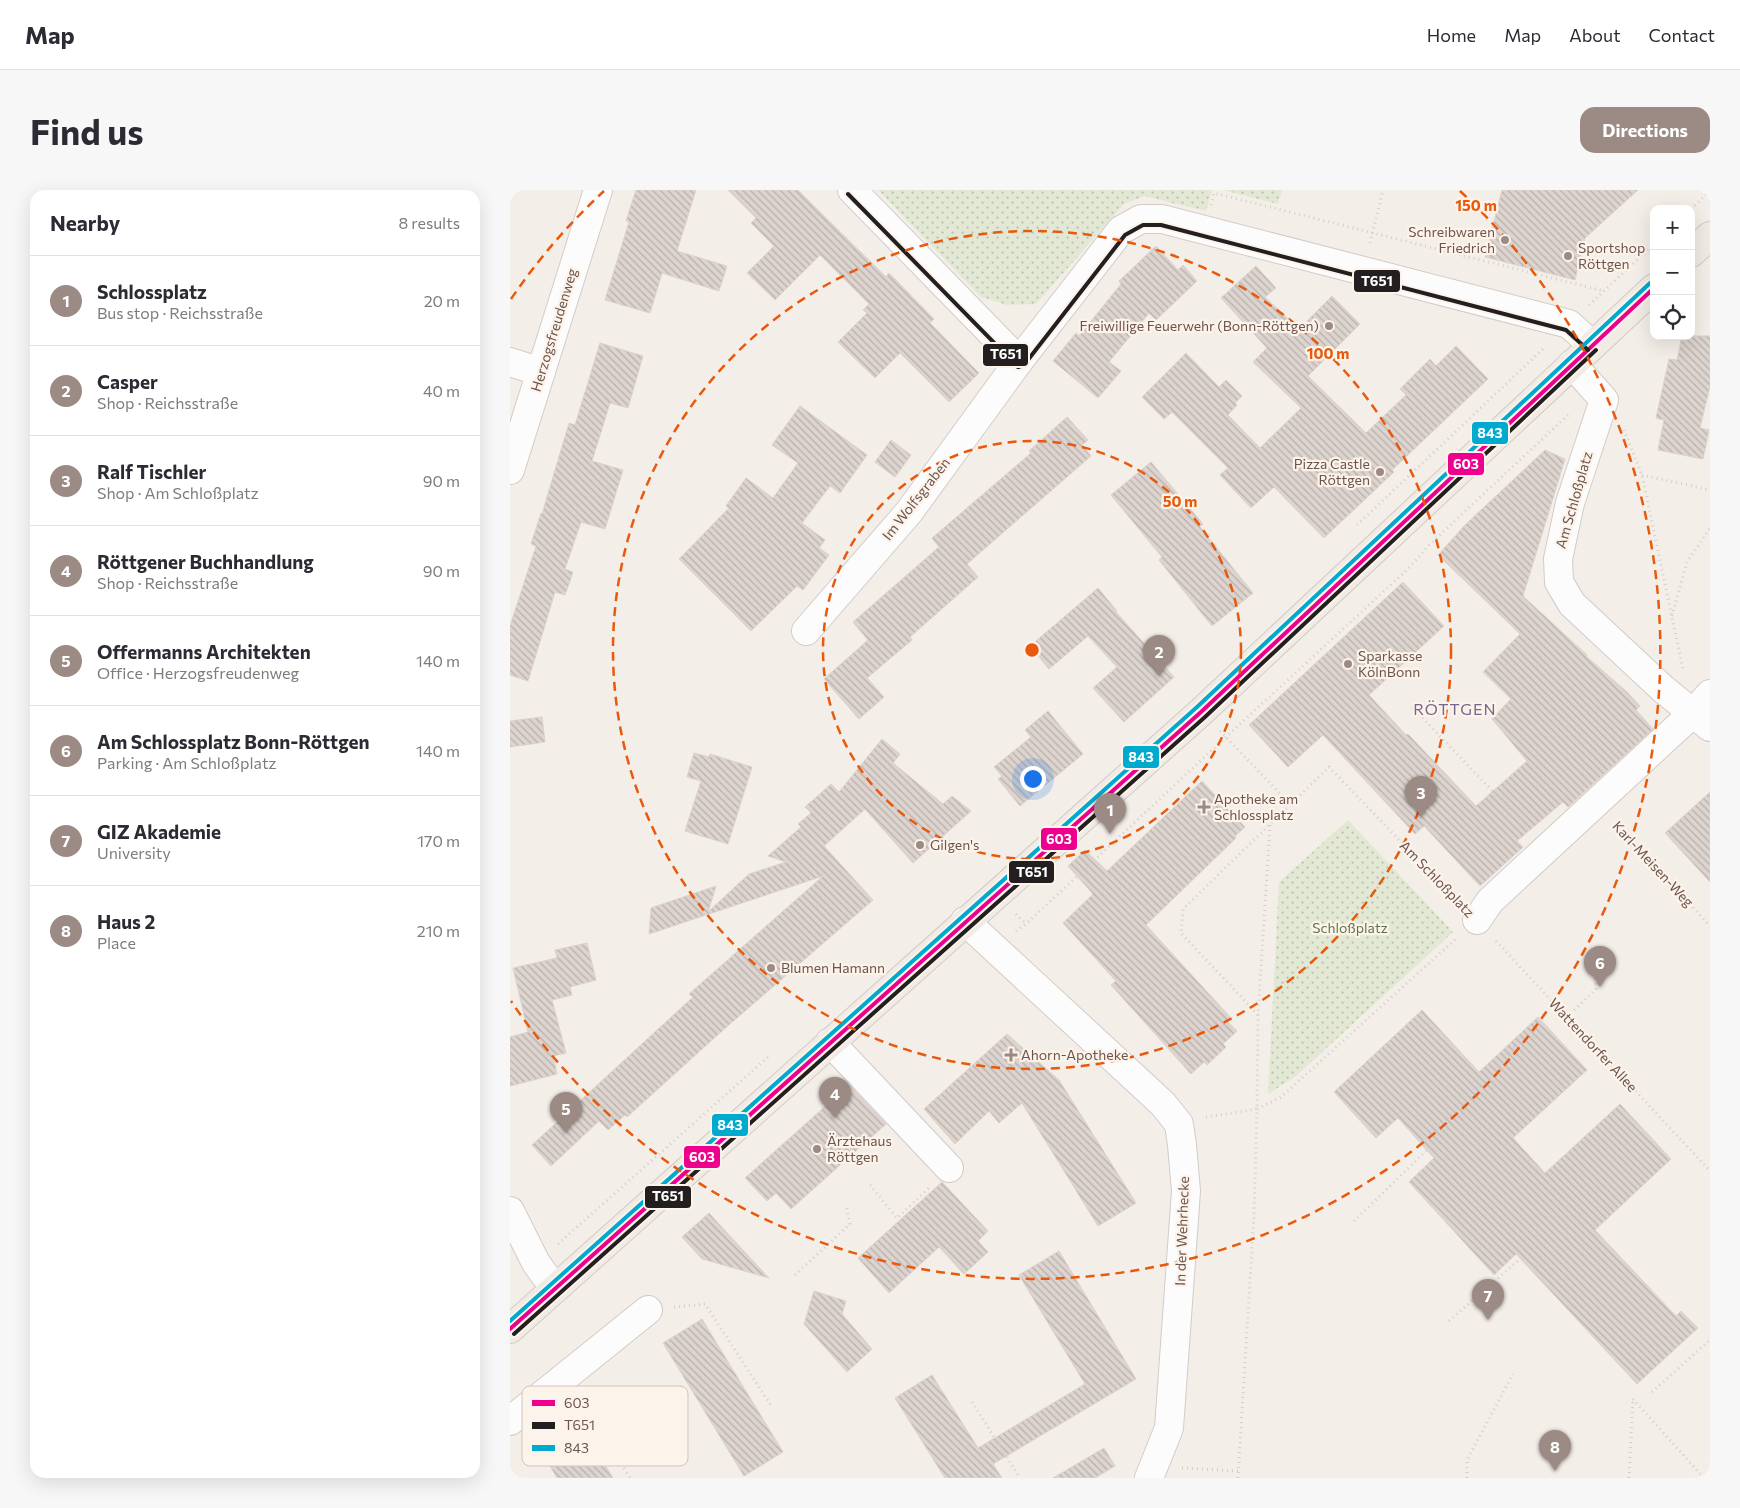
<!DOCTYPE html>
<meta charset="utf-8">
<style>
:root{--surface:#fff;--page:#f7f7f7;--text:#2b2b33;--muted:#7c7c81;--line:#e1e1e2;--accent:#9c8b84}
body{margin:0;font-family:Commissioner,sans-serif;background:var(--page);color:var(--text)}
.controls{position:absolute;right:15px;top:15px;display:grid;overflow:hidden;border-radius:10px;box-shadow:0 5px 20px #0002}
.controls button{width:45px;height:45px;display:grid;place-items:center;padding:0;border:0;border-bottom:1px solid var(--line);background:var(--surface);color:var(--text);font:25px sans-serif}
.you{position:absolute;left:522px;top:588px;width:18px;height:18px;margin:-12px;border:4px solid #fff;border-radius:50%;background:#1a73e8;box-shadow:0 0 0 8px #1a73e833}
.badge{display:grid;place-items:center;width:32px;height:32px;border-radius:50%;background:var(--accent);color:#fff;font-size:16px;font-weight:700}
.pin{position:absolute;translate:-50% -41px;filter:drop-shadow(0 1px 2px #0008)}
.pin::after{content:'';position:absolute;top:26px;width:18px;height:15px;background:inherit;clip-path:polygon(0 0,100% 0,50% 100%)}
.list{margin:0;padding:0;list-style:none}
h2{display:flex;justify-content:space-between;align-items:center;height:65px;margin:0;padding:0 20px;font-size:21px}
h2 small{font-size:16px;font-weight:400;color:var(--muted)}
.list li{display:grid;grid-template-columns:32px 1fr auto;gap:15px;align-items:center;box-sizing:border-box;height:90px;padding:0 20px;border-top:1px solid var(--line)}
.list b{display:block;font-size:19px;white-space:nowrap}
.list p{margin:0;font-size:16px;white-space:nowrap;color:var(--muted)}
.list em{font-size:16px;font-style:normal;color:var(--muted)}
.icon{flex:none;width:28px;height:28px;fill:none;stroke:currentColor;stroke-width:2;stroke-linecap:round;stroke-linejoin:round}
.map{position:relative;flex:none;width:1200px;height:1288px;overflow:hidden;border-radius:15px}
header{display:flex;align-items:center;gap:30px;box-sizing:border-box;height:70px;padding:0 25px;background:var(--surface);border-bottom:1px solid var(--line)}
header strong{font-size:24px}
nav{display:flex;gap:28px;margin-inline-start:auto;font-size:18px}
.intro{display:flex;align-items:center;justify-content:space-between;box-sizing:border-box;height:120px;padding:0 30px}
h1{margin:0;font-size:35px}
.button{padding:12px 22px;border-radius:15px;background:var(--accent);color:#fff;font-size:18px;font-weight:700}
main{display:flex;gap:30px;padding:0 30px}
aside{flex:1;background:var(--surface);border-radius:15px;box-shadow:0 5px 20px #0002}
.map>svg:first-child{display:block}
.park{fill:url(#park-dots)}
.building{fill:url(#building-back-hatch);stroke:#dcd1cc}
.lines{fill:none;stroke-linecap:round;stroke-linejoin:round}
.minor-casing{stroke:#d3cbc7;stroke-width:30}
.major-casing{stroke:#d3cac6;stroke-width:30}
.path{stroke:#d4cdca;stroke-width:3;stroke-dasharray:1 4;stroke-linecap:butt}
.minor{stroke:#fdfcfc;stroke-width:28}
.major{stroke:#f0ebe5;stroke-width:28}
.bus-1-casing{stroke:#fcf3ea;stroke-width:8}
.bus-2-casing{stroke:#fcf3ea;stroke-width:8}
.bus-3-casing{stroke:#fcf3ea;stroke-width:8}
.bus-1{stroke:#ec008d;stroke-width:4}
.bus-2{stroke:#231f20;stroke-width:4}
.bus-3{stroke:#00a9ce;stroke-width:4}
.ring{fill:none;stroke:#e8590c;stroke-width:2.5;stroke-dasharray:9 6}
.poi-dot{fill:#9c8b84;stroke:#fcf3ea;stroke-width:2}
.labels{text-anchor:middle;stroke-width:4.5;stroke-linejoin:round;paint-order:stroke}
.poi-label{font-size:14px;fill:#6d554e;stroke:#fcf3ea;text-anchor:start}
.street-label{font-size:14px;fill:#6d554e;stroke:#fcf3ea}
.park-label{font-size:14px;fill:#5d774b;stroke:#fcf3ea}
.quarter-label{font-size:16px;letter-spacing:1px;fill:#79668a;stroke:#fcf3ea}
.key{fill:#fcf3ea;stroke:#d1c4bb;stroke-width:1}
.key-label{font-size:14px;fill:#6d554e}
.centre{fill:#e8590c;stroke:#fcf3ea;stroke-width:2.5}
.ring-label{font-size:15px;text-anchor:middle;font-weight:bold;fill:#e8590c;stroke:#fcf3ea;stroke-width:4.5;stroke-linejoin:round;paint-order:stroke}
.line-badge{stroke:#fcf3ea;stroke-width:2}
.badge-label{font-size:14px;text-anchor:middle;font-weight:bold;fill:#fff}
</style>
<header>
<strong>Map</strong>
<nav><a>Home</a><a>Map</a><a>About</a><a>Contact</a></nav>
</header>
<div class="intro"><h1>Find us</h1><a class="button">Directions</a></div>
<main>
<aside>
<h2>Nearby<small>8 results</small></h2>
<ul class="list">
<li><span class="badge">1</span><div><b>Schlossplatz</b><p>Bus stop · Reichsstraße</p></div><em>20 m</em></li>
<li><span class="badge">2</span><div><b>Casper</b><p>Shop · Reichsstraße</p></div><em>40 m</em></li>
<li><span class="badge">3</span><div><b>Ralf Tischler</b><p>Shop · Am Schloßplatz</p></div><em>90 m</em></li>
<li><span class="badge">4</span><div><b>Röttgener Buchhandlung</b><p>Shop · Reichsstraße</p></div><em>90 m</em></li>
<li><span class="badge">5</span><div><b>Offermanns Architekten</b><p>Office · Herzogsfreudenweg</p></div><em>140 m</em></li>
<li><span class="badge">6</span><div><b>Am Schlossplatz Bonn-Röttgen</b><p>Parking · Am Schloßplatz</p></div><em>140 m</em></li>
<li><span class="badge">7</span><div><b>GIZ Akademie</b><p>University</p></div><em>170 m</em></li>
<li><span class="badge">8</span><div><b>Haus 2</b><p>Place</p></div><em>210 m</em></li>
</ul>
</aside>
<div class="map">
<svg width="1200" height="1288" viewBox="0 0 1200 1288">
<defs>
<pattern id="park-dots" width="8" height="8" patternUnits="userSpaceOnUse" patternTransform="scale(1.25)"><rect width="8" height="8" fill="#e3e8d5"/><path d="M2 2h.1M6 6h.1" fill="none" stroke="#bcbfaf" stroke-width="1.8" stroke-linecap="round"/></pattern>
<pattern id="building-back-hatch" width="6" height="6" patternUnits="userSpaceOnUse" patternTransform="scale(1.25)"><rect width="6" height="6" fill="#ddd4cf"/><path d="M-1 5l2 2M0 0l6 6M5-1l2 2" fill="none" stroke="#b7afaa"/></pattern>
</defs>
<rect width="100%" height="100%" fill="#f4eee8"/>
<!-- park -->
<g class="park">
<polygon points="368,0 702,0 696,21 634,6 614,14 526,114 497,115 471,107"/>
<polygon points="713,0 772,0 768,14"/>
<polygon points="838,630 943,742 785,887 758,904 769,692"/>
</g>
<!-- building -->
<g class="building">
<polygon points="126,0 186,0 167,61 217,76 209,101 152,83 140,123 95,110 119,32 116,31"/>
<polygon points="218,0 288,0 376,87 379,83 424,129 420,133 469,183 439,212 390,163 365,188 328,152 357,123 353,120 359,114 310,65 265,110 237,83 264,56 241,33 246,28"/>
<polygon points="992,0 1128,0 1075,48 1065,90 975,67"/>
<polygon points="646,56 668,80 673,75 687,91 646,130 639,123 599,172 611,181 588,208 543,171 566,143 569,146 611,94 609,91"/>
<polygon points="746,76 766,98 755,107 789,139 822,106 850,134 798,186 856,243 896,205 890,199 920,169 926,176 946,156 978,189 882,280 884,282 814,348 764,297 741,318 710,285 718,278 662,222 654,229 632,207 676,163 709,197 716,190 732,206 725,213 727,215 718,225 750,258 791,218 743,172 757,158 711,108"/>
<polygon points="1172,146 1200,146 1200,196 1190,238 1199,240 1193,269 1148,260 1154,230 1146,228 1159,169 1167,170"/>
<polygon points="90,153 133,166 118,218 100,213 82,271 113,280 95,339 71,332 55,379 63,382 55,405 45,402 18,491 0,485 0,436 26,356 21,354 31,323 32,324 59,233 65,235"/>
<polygon points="290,216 357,265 330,303 320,296 292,333 315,350 309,358 319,365 293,400 287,396 241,441 169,369 219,318 216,316 236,288 263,308 288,273 262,255"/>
<polygon points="557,227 578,250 572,255 581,266 457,374 468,387 400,447 402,450 357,488 374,507 349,529 314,489 358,450 343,432 429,357 422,348 521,263 519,261"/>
<polygon points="381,250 401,265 385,287 365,272"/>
<polygon points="1035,260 1055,269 1013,406 1077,465 1076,466 1117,502 1130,516 1126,520 1143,539 1058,617 1053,612 1007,651 1013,657 970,696 914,636 905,644 813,545 778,577 739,535 893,392 934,436 859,505 896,545 898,544 966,616 1017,571 982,529 1001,509 973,482 1010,444 928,365 955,335"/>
<polygon points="641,272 693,334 690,337 743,403 702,436 649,370 652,367 601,305"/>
<polygon points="588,398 607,421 606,422 664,487 614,532 583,498 607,477 578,446 539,479 520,456"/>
<polygon points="538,521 573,564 510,616 488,589 492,586 484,577 521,547 515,540"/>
<polygon points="32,527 35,552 0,557 0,531"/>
<polygon points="372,549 390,564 383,573 433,614 442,606 461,621 403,673 355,619 314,656 363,710 212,841 117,927 115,925 98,940 89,931 41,976 22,955 183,807 179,804 313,686 139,744 141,718 206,696 198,722 239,684 276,672 258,666 291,637 288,634 301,623 295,617 321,594 329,602"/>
<polygon points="184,563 199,567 200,564 242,577 218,654 175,641 191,591 177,587"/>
<polygon points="692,591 735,637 725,646 726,648 636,735 721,828 717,831 727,841 713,854 716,857 697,875 694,872 681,884 601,795 606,791 553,733 583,704 558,676 575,660 597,681"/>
<polygon points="1200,602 1200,692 1155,643"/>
<polygon points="77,753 86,790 60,797 62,805 42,810 56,863 43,866 47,884 0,896 0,847 18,842 3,778 47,768 45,760"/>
<polygon points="912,820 969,882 1028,827 1077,880 1003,948 1035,983 1110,914 1161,969 1085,1040 1166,1126 1171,1121 1188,1138 1127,1194 1006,1064 984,1085 899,992 924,968 888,928 866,948 824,902"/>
<polygon points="497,844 549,890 626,1013 588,1036 512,913 489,933 479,921 445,954 414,919"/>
<polygon points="339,895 376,934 281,1019 266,1003 257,1011 235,988"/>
<polygon points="432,992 478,1041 468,1051 478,1062 454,1084 429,1057 379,1103 348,1068"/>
<polygon points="199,1023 219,1045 259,1088 192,1069 172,1047"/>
<polygon points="549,1061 626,1189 483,1274 492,1288 435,1288 385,1208 422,1185 468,1258 575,1194 509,1085"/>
<polygon points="304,1101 336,1111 332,1124 362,1159 337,1182 294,1134"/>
<polygon points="192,1129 273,1262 234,1286 153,1153"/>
<polygon points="72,1238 103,1288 47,1288 32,1262"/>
<polygon points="594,1258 605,1276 585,1288 543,1288"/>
</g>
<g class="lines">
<defs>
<g id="minor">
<polyline points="342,0 509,171 611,40 631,29 652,29 1059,134 1082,155"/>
<polyline points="0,172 31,182"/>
<polyline points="1062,174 1094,210 1060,313 1048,369 1049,392 1062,414 1153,499 1200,537"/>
<polyline points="0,280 88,0"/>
<polyline points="296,441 399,322 509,171"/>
<polyline points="967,730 980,711 1183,523 1200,504"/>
<polyline points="455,731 653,914 669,934 672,955 676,1001 659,1238 639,1288"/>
<polyline points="320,852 439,978"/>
<polyline points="0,1021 26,1073 45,1099"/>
<polyline points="0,1231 138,1120"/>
</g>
<g id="major">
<polyline points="1181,63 1200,46"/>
<polyline points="0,1139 691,522 1144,98"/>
</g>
</defs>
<!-- minor casing -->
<use href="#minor" class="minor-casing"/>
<!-- major casing -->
<use href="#major" class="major-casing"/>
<!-- path -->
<g class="path">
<polyline points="701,15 704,3 1094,101"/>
<polyline points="1181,19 1200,1"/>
<polyline points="860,53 873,0"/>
<polyline points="1079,115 1144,54"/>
<polyline points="1114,240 1132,285 1173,479"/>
<polyline points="1132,285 1200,300"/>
<polyline points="847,335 1035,157"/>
<polyline points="1162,426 1177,372 1200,338"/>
<polyline points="902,517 1018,638"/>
<polyline points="710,541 780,614"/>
<polyline points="1105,633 1200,736"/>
<polyline points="506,724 516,734"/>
<polyline points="506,741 516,734 716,547 898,379 918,356 1058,225"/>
<polyline points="986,751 1200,981"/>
<polyline points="748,825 671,743 673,719 819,577 947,710"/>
<polyline points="1057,827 1086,799 1084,776"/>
<polyline points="696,927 747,919 748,825 760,635"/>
<polyline points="360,995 387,1028 419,998"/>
<polyline points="844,1031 917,960"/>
<polyline points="48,1054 258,867"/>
<polyline points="285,1085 340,1034 336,1015"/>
<polyline points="164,1117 195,1114 262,1217"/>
<polyline points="939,1131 1010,1069"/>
<polyline points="1142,1202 1200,1150"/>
<polyline points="1123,1209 1194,1288"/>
<polyline points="72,1210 120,1288"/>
<polyline points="462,1212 510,1288"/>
<polyline points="672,1278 728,1281"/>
<polyline points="728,1288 744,1025 747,919 771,907 948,747"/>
<polyline points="957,1288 957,1270 1003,1184"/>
<polyline points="1119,1288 1123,1209"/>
</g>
<!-- minor -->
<use href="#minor" class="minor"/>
<!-- major -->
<use href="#major" class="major"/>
<defs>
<polyline id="bus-1" points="0,1139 691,522 1144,98"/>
<g id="bus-2">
<polyline points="338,4 508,177 514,175 615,45 633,35 651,35 1056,140 1078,160"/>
<polyline points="4,1144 695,527 1086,160"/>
</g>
<polyline id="bus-3" points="0,1131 687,517 1140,93"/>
</defs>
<!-- bus-1 casing -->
<use href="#bus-1" class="bus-1-casing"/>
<!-- bus-2 casing -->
<use href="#bus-2" class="bus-2-casing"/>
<!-- bus-3 casing -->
<use href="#bus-3" class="bus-3-casing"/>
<!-- bus-1 -->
<use href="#bus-1" class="bus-1"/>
<!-- bus-2 -->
<use href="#bus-2" class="bus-2"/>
<!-- bus-3 -->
<use href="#bus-3" class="bus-3"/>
</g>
<!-- distance rings -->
<g class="ring">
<circle cx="522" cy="460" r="209"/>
<circle cx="522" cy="460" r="419"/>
<path d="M1 109A628 628 0 0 1 94 1M950 1A628 628 0 1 1 1 811"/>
</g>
<!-- markers -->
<g class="poi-dot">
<circle cx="995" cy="50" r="5"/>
<circle cx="1058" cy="66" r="5"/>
<circle cx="819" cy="136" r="5"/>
<circle cx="870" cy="282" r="5"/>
<circle cx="838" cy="474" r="5"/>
<path d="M691.5 609.5h5v5h5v5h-5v5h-5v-5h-5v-5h5z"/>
<circle cx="410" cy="655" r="5"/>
<circle cx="261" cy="778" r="5"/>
<path d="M498.5 857.5h5v5h5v5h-5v5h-5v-5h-5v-5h5z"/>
<circle cx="307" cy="959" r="5"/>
</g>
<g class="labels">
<!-- poi labels -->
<g class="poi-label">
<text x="985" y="47" text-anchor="end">Schreibwaren<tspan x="985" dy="16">Friedrich</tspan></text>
<text x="1068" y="63">Sportshop<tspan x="1068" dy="16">Röttgen</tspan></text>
<text x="809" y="141" text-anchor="end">Freiwillige Feuerwehr (Bonn-Röttgen)</text>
<text x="860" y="279" text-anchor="end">Pizza Castle<tspan x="860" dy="16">Röttgen</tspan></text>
<text x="848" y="471">Sparkasse<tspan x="848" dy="16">KölnBonn</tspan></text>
<text x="704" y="614">Apotheke am<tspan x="704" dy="16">Schlossplatz</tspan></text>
<text x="420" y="660">Gilgen's</text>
<text x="271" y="783">Blumen Hamann</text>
<text x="511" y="870">Ahorn-Apotheke</text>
<text x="317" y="956">Ärztehaus<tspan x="317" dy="16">Röttgen</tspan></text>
</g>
<!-- street labels -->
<g class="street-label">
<text transform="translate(44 140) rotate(-73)" y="5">Herzogsfreudenweg</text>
<text transform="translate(406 309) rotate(-52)" y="5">Im Wolfsgraben</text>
<text transform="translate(1064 310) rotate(-74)" y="5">Am Schloßplatz</text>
<text transform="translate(1143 674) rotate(47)" y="5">Karl-Meisen-Weg</text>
<text transform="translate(927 689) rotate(46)" y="5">Am Schloßplatz</text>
<text transform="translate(1083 855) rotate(47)" y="5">Wattendorfer Allee</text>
<text transform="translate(672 1041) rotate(-88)" y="5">In der Wehrhecke</text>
</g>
<!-- park labels -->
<g class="park-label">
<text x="840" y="743">Schloßplatz</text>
</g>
<!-- quarter labels -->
<g class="quarter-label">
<text x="945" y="525">RÖTTGEN</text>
</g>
</g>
<!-- legend -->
<rect x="12" y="1196" width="166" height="80" rx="8" class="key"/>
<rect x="22" y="1210" width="23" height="6" fill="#ec008d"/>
<rect x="22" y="1232" width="23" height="7" fill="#231f20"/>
<rect x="22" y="1255" width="23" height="6" fill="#00a9ce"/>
<g class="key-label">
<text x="54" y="1218">603</text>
<text x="54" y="1240">T651</text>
<text x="54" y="1263">843</text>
</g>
<circle cx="522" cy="460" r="8" class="centre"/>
<g class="ring-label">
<text x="966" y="21">150 m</text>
<text x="818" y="169">100 m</text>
<text x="670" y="317">50 m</text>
</g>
<g class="line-badge">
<rect x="843" y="79" width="48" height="24" rx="5" fill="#231f20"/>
<rect x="472" y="153" width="47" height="24" rx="5" fill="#231f20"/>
<rect x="961" y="231" width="38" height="24" rx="5" fill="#00a9ce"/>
<rect x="937" y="262" width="38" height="24" rx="5" fill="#ec008d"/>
<rect x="612" y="555" width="38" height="24" rx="5" fill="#00a9ce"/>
<rect x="530" y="637" width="38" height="24" rx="5" fill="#ec008d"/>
<rect x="498" y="670" width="47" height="24" rx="5" fill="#231f20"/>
<rect x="201" y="923" width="38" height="24" rx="5" fill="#00a9ce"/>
<rect x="173" y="955" width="38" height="24" rx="5" fill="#ec008d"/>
<rect x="134" y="995" width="48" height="24" rx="5" fill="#231f20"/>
</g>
<g class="badge-label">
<text x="867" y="96">T651</text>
<text x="496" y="169">T651</text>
<text x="980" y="248">843</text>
<text x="956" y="279">603</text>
<text x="631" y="572">843</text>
<text x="549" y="654">603</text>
<text x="522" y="687">T651</text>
<text x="220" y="940">843</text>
<text x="192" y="972">603</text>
<text x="158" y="1011">T651</text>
</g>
</svg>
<div class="controls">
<button>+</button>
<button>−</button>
<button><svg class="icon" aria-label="locate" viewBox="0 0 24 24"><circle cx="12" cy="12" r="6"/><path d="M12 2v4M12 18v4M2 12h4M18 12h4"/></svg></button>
</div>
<div class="you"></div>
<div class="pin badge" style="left:600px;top:644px">1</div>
<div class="pin badge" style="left:649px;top:486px">2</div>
<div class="pin badge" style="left:911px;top:627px">3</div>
<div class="pin badge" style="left:325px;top:928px">4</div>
<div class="pin badge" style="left:56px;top:943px">5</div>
<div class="pin badge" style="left:1090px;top:797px">6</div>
<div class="pin badge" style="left:978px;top:1130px">7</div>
<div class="pin badge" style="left:1045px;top:1281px">8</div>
</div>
</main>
